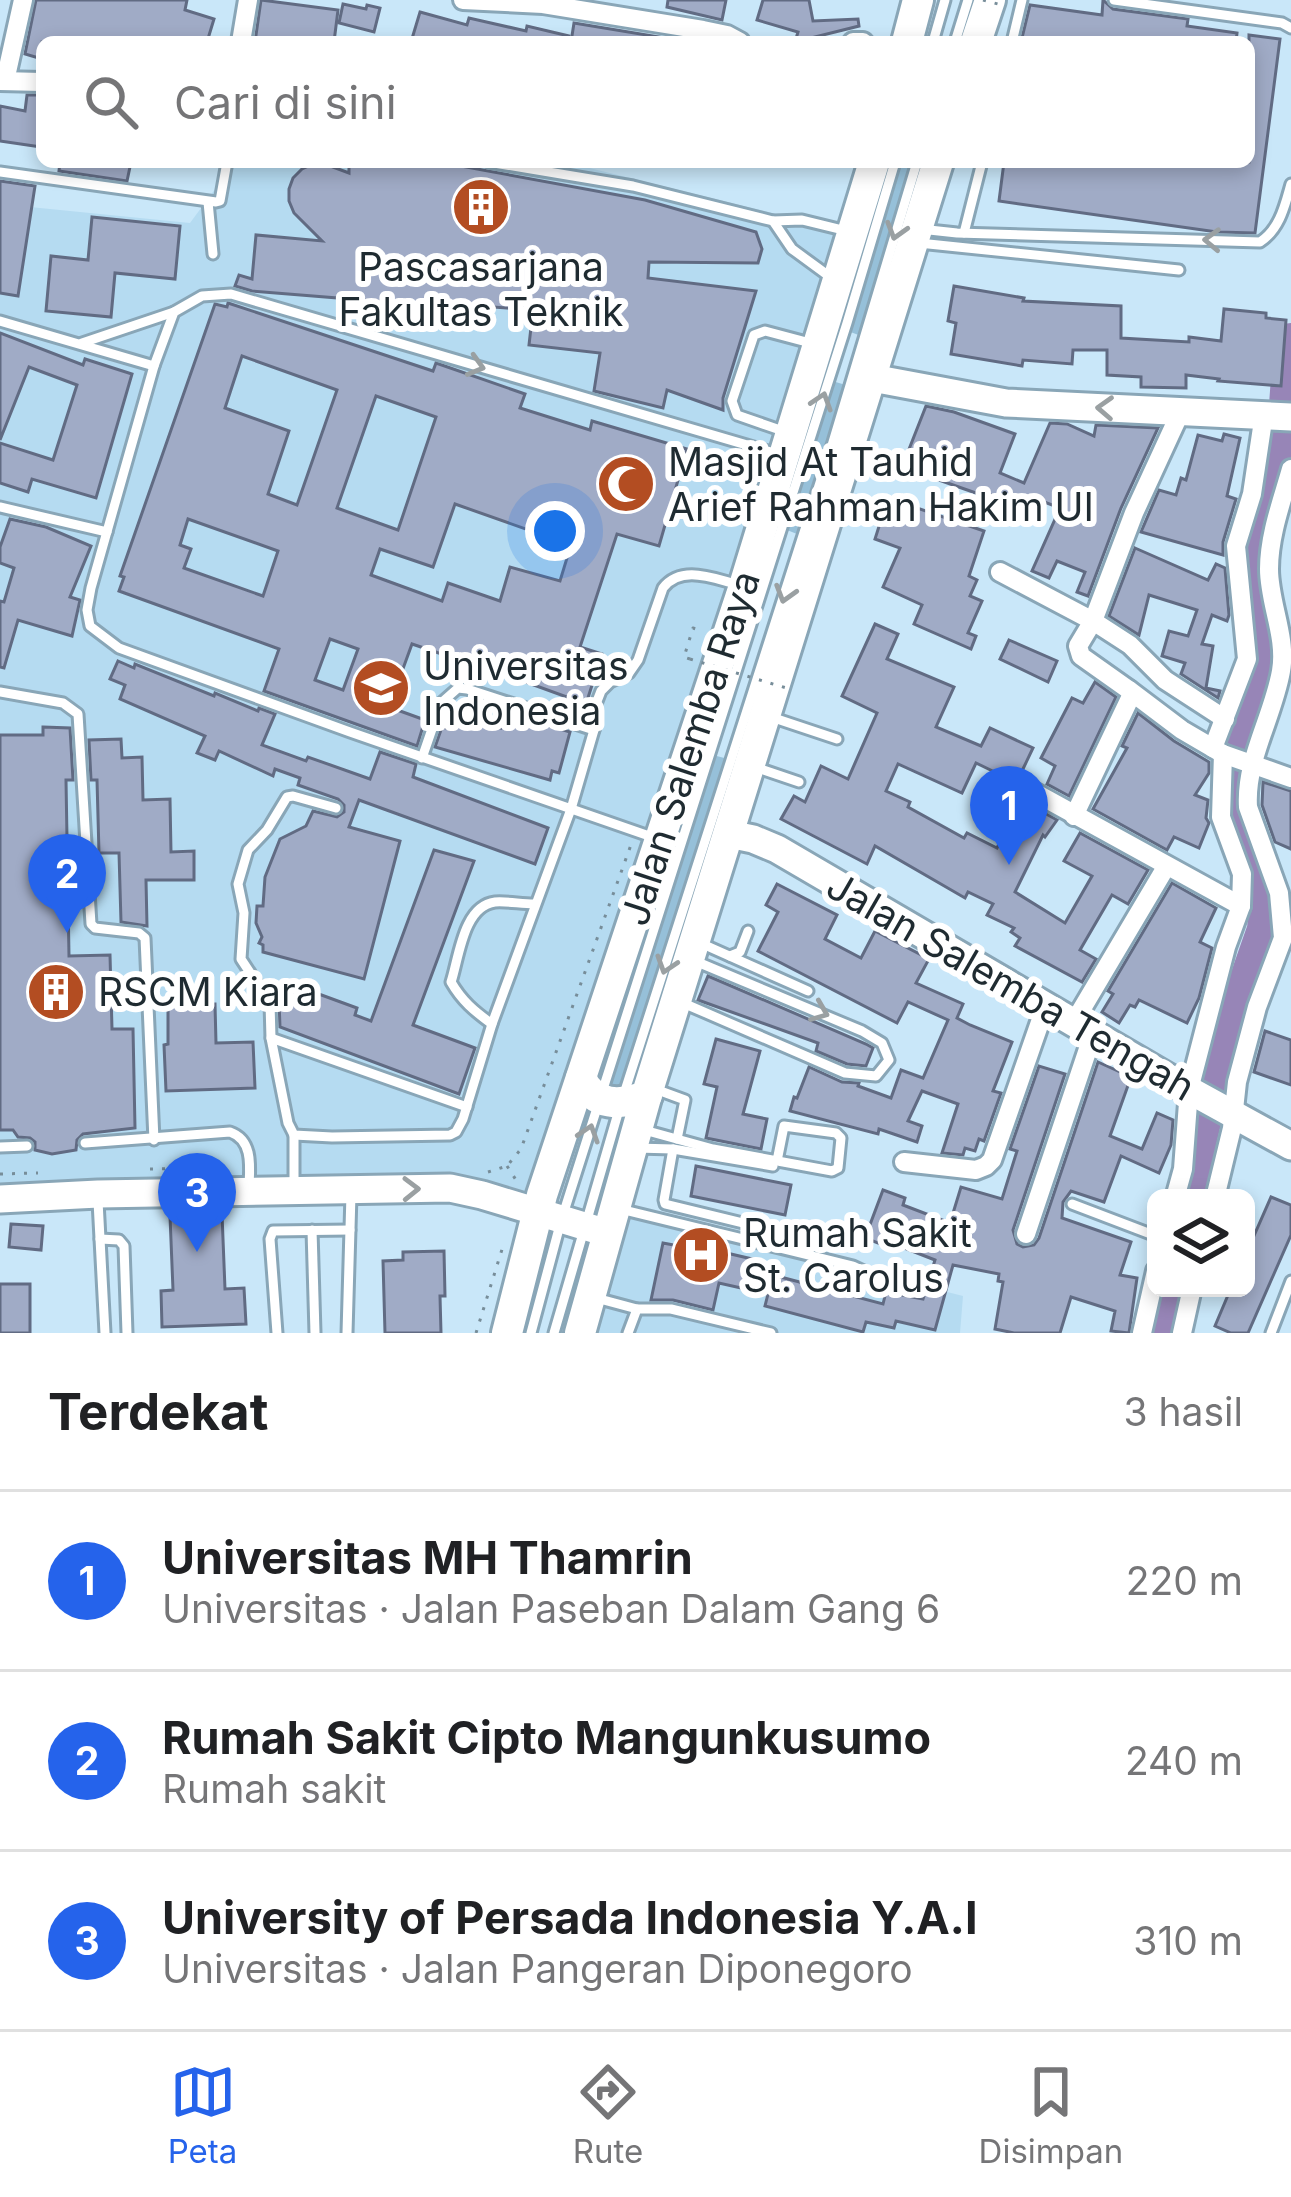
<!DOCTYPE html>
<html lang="id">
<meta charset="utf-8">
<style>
:root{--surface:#fff;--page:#f6f6f6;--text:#202124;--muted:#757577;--line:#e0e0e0;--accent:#2563eb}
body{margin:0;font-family:Inter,sans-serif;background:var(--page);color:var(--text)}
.controls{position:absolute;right:36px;bottom:36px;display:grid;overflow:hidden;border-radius:18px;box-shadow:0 6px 18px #0003}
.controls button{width:108px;height:108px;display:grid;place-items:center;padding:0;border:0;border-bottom:3px solid var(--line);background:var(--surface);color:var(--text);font:60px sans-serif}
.you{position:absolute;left:555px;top:531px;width:42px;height:42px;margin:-30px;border:9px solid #fff;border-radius:50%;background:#1a73e8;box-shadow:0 0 0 18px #1a73e833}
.badge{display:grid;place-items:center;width:78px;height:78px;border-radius:50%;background:var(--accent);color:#fff;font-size:39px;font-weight:700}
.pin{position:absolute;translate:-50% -99px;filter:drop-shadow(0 3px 6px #0008)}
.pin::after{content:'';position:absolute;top:63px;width:42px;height:36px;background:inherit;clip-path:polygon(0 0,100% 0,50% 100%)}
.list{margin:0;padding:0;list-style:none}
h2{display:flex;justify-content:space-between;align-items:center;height:156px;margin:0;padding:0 48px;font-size:51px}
h2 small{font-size:39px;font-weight:400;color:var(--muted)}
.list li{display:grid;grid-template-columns:78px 1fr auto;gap:36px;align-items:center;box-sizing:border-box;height:180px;padding:0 48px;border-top:3px solid var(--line)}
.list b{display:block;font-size:45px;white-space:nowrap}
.list p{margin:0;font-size:39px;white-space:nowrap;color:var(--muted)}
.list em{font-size:39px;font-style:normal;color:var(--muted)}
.icon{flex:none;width:66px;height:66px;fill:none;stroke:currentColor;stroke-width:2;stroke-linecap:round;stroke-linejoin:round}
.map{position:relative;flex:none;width:1291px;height:1333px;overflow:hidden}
.search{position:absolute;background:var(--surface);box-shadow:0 6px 18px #0003;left:36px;right:36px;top:36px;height:132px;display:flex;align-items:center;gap:30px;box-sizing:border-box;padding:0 42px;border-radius:18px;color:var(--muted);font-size:45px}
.sheet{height:696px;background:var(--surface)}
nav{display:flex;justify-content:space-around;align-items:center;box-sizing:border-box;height:168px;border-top:3px solid var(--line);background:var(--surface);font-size:33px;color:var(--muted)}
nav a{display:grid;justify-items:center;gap:6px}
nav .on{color:var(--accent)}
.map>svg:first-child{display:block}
.built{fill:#b5dbf1}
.green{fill:#96c0d9}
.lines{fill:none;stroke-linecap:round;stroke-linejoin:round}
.river{stroke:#9785b7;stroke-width:30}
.building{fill:#a0abc6;stroke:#616b83;stroke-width:3;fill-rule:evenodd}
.lane-casing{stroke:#89a6b7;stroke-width:15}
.street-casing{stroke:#89a6b7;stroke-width:24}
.secondary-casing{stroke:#89a6b7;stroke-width:33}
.primary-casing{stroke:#89a6b7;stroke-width:36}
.path{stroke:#778d99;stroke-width:3;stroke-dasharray:3 9;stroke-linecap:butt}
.lane{stroke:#fff;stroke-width:9}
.street{stroke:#fff;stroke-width:18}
.secondary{stroke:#fff;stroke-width:27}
.primary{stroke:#fff;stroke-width:30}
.path-bridge{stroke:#778d99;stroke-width:3;stroke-dasharray:3 9;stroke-linecap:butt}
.oneway{stroke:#9aa0a2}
.labels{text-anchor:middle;stroke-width:12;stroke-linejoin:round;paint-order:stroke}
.poi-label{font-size:39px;fill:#1f2b31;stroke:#fff;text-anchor:start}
.street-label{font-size:39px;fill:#1f2b31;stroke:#fff}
</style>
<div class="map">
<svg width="1291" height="1333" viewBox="0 0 1291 1333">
<rect width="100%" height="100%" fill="#c9e7f9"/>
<!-- built -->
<g class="built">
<polygon points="235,162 565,162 854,233 536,1214 482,1195 0,1197 0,204 190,223"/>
<polygon points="616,1208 963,1296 960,1333 580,1333"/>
</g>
<!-- green -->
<g class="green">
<polygon points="895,162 917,162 864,337 845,330"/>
<polygon points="829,380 849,386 802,536 782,528"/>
<polygon points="709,754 732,760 621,1103 601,1099"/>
</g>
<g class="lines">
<!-- river -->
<g class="river">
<polyline points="1189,1198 1227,1029 1262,929 1265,889 1234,806 1230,766 1269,668 1255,554 1280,460 1288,350 1291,338"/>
<polyline points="1160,1333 1170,1288"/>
</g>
</g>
<!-- building -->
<g class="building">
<polygon points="36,0 187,0 185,10 214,19 207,42 42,42 42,59 25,54"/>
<polygon points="261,0 338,10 334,42 255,42"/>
<polygon points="668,0 726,0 722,20 667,7"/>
<polygon points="763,0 809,0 813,21 858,19 859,26 795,42 798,32 757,20"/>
<polygon points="1103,0 1113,9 1188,19 1187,26 1237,33 1236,42 1021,42 1030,5 1102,15"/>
<polygon points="343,4 366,9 367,5 380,8 374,32 339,23"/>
<polygon points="420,12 467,25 469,18 526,31 527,26 569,36 569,42 411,42"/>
<polygon points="574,23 671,39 671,42 571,42"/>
<polygon points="1249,35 1280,39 1255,233 1217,232 999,201 1004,162 1249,162"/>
<polygon points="27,95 42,95 41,147 0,141 0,106 25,111"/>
<polygon points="60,162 131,162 127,181 59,171"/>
<polygon points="349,162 439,162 645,200 756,232 762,249 758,263 649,262 648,278 756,291 723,398 723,410 667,390 663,408 594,391 600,353 529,345 533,310 480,306 478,327 435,323 436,306 252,291 235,286 239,275 252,279 256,235 322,241 294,213 289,201 289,189 293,178 302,169 313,164 325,164 349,173"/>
<polygon points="0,181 35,186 18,296 0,293"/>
<polygon points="92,217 180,226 175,279 115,273 111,317 46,311 51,256 88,260"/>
<polygon points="954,286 1024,298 1023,301 1121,306 1121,338 1189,342 1189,337 1221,341 1224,309 1266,313 1266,318 1286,320 1281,386 1218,381 1219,379 1186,375 1186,388 1141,387 1141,377 1107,375 1107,350 1073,350 1072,364 1023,360 1022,366 951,354 956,323 948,321"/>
<path d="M228 303 433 371 436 363 525 394 520 408 590 430 592 421 687 449 659 546 617 534 580 647 602 654 586 704 468 661V663L412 644 389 707 425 720 417 746 264 691 279 649 119 591 124 577 120 576 215 304 227 307ZM242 356 337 390 297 505 268 494 289 431 225 408ZM376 396 436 417 398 530 337 508ZM455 504 571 545 560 581 510 567 500 601 448 583 442 601 371 575 380 549 433 567ZM188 519 278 551 263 596 184 568 191 549 180 545ZM330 639 358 649 343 690 315 680Z"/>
<polygon points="0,333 83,365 85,359 132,374 96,498 32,479 28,492 0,483 0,443 53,460 77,385 29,367 0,440"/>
<polygon points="926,406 954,412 1015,434 1000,473 1024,483 1050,423 1067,424 1094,436 1096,425 1158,428 1121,508 1088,596 1077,592 1085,572 1057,561 1049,578 1032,571 1060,508 1029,496 1024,508 991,495 990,498 902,467"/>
<polygon points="1224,434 1240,438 1227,496 1236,499 1223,542 1223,555 1141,532 1159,490 1176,495 1181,478 1186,480 1198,435 1222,441"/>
<polygon points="888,498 984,531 969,576 977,580 970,596 982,601 968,633 976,636 971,649 914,624 922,605 883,587 900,548 875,539"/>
<polygon points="10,519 46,527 91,546 70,597 80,600 72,636 18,620 4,668 0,667 0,601 4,602 14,568 0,563 0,547"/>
<polygon points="1135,548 1208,580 1216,564 1225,568 1229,615 1227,621 1212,615 1202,644 1213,646 1206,688 1220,691 1218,698 1181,674 1185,663 1162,656 1169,631 1188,636 1197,610 1149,595 1139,635 1109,616"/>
<polygon points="875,624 898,634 887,659 954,687 936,727 981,746 990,728 1033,748 1022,771 1013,772 1007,778 976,763 962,793 898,764 886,791 910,802 908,807 964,838 967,833 997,848 1010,822 996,813 1009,793 1057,820 1045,837 1043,835 1015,892 1065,923 1092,876 1064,861 1080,833 1148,870 1128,904 1112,895 1080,950 1096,959 1082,982 1015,946 1020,938 1011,932 1014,928 987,915 993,904 968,892 965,898 875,846 867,864 781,819 794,796 805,802 821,766 848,779 877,713 842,696"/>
<polygon points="1009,640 1057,661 1048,682 1000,659"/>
<polygon points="118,661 134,668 135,664 214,696 215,693 258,711 259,708 275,714 262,745 306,761 308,757 370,779 380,752 416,764 413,777 548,828 535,864 359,800 349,827 400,841 364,979 263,952 263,945 259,943 262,937 256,923 257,906 263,906 265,877 280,839 306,826 313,811 337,817 344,812 344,805 338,799 298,785 300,778 275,769 273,776 219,751 215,760 197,753 205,736 120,699 125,685 110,679"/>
<polygon points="1095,682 1116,697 1069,796 1047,784 1055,766 1041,758 1072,698 1083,703"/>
<polygon points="505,712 570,732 559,773 552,771 550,780 435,747 442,727 446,728 450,713 501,728"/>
<polygon points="1138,713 1174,741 1209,762 1209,773 1195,795 1208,800 1206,818 1209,823 1199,848 1174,837 1167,850 1093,809 1127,748 1122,746"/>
<polygon points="43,727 70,728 73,780 66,780 69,956 110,955 112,1029 133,1029 135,1128 83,1134 77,1140 76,1150 52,1154 35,1150 35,1142 30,1138 18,1137 13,1130 0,1130 0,735 43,735"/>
<polygon points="121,739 122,758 142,757 143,800 170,799 171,852 194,851 194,880 146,880 147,926 121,922 119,853 99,853 97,780 91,780 89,740"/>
<polygon points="1263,782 1291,791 1291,849 1275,842 1262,805"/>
<polygon points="434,850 474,861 413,1025 475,1048 459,1094 280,1027 279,1001 286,982 357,1008 355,1015 371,1021"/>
<polygon points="1172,883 1216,908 1200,942 1212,948 1199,998 1187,1023 1139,1000 1135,1007 1130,1005 1119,1023 1102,1012 1113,994 1108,991"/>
<polygon points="777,884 837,915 825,939 861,958 875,931 929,959 916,983 963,1004 957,1018 970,1025 1012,1042 993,1091 1001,1093 984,1141 979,1139 975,1151 965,1148 963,1155 942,1153 958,1104 922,1091 908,1121 922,1126 917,1142 879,1129 878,1134 790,1111 794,1097 797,1098 809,1067 842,1082 859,1083 858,1086 891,1098 901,1070 923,1078 948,1020 908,1002 897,1023 758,951 778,912 766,905"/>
<polygon points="708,976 866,1044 873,1048 866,1066 847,1064 816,1051 818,1043 698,1000"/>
<polygon points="168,1004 215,1004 216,1043 253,1042 255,1088 166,1091 164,1045 168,1044"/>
<polygon points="1265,1031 1291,1040 1291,1085 1254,1072"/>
<polygon points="716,1039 760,1051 743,1114 767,1119 761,1149 706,1138 717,1087 704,1084"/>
<polygon points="1098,1062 1131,1077 1110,1136 1142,1149 1157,1113 1173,1120 1171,1145 1159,1173 1121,1156 1104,1202 1071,1191 1063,1202 1062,1218 1131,1242 1120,1275 1137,1278 1129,1333 1111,1331 1115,1311 1071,1297 1060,1333 1014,1333 995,1329 1003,1282 998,1281 999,1274 953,1265 935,1330 896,1321 894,1328 866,1322 863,1332 765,1306 768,1294 719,1283 713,1310 673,1300 651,1300 663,1243 679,1246 680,1242 752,1259 750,1269 883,1304 886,1292 923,1299 935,1260 889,1242 888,1247 865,1238 883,1190 905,1198 903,1205 950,1223 961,1187 1002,1199 1017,1151 1010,1149 1039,1066 1065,1074 1013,1230 1017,1244 1023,1247 1034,1245 1039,1238"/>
<polygon points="696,1166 791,1185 785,1215 691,1196"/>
<polygon points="1271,1197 1291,1205 1291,1235 1248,1333 1231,1333 1215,1326 1231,1288 1246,1288 1246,1254"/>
<polygon points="222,1214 225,1289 244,1288 246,1324 162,1327 161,1291 173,1290 170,1216"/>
<polygon points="11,1224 43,1226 41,1250 9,1247"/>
<polygon points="444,1251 445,1296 440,1296 441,1333 385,1333 383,1261 403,1260 403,1252"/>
<rect x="0" y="1284" width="30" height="49"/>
</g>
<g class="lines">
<defs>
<g id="lane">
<polyline points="1114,0 1282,23 1291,28"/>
<polyline points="933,42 945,0"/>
<polyline points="955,42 968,0"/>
<polyline points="1012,42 1022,0"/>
<polyline points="488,162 633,186 773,221 802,220 847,231"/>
<polyline points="0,172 216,202 220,201 227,162"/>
<polyline points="208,202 213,254"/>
<polyline points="773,221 792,249 833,279"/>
<path d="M920 229 957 233 1260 242C1280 229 1285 205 1291 184"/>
<polyline points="964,233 982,162"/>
<polyline points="919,243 1179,270"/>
<polyline points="0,321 154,366"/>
<polyline points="82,343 174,312"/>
<polyline points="786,432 737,415 732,401 754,335 765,331 814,344"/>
<polyline points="0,507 107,532"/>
<polyline points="0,692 63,703 78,714 91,924 95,928 139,933 145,938 154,1140"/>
<polyline points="771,717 837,739"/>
<polyline points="422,758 441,703 458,688 467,689 594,730"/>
<polyline points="755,767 799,782"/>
<path d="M336 808 293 796 287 797 267 830 248 850 238 884 244 913 241 959 270 1003 271 1038 288 1123 294 1135 332 1137 450 1135 456 1132 463 1119 492 1024 571 809 594 730V709L601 691 610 682 629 673 638 660 663 588C682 564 714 579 740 585"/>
<polyline points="655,838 350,732 119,648 90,626 87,610 91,588 154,366 174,312 202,296 231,294 781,455"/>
<polyline points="698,942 808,991"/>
<polyline points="730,956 740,952 748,931"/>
<polyline points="683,1003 845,1073 876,1076 889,1060 882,1043 862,1031 695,961"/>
<path d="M492 1024C474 1011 462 1001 451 982 459 958 463 906 495 902 507 901 521 904 534 904"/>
<polyline points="271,1038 467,1107"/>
<polyline points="655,1089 685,1100 677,1139"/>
<polyline points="644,1130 713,1149 832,1171 838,1168 841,1138 836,1133 784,1126 777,1161"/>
<polyline points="294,1135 294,1189"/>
<path d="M85 1143 230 1132C253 1140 250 1166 249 1186"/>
<polyline points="0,1147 27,1146"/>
<polyline points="636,1148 673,1149 773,1166"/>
<polyline points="673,1149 664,1200 665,1204 784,1233 792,1231"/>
<polyline points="98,1201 105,1333"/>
<polyline points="1072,1204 1156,1236"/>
<polyline points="620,1209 853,1266 891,1284"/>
<polyline points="312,1230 315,1333"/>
<polyline points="100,1239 119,1240 124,1246 127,1333"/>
<polyline points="596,1298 637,1309"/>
<polyline points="277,1333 270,1239 273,1231 350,1230"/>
<polyline points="347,1333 351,1194"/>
<polyline points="531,1333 561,1221 847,323 895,162"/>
<polyline points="554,1333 621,1103 833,442 917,162"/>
<polyline points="628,1333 637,1309 671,1309 771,1333"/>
<polyline points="1271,1333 1291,1281"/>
</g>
<g id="street">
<polyline points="463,0 543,4 703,30 727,35 740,42"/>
<polyline points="241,42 248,0"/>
<polyline points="853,42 863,42"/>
<polyline points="0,81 42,82"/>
<polyline points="5,81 23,0"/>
<polyline points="1000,572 1093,621 1130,645 1165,680 1225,719"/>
<polyline points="1129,690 1182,730 1223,754 1291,778"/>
<polyline points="1213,748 1247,659 1236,546 1252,494 1264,414"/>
<polyline points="1019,784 1241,906"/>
<polyline points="1074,816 1131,696 1129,690 1081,656 1078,646 1093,621 1134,513 1181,411"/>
<polyline points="1074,1022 1166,867"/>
<polyline points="904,1162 976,1170 986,1166 992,1160 1046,1005"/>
<polyline points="1175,1198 1183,1169 1189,1090 1226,947 1241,906 1242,874 1221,817 1223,754"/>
<path d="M1215 1198 1232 1128 1237 1082 1257 1007 1283 938 1279 893 1248 807C1245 760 1273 717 1281 671 1287 637 1269 603 1269 569 1269 535 1282 501 1291 469"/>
<polyline points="1026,1234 1093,1034"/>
<polyline points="1142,1333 1156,1271"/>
<polyline points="1182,1333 1192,1288"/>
</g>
<g id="secondary">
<polyline points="872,378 1006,403 1291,417"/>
<polyline points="729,834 753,839 777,849 1189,1090 1291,1146"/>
<polyline points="0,1199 98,1194 450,1188 482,1195 607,1233"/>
</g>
<g id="primary">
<polyline points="907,42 918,0"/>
<polyline points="976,42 990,0"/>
<path d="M581 1078C594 1107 621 1106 647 1095"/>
<polyline points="507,1333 542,1195 744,586 874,162"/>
<polyline points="580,1333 649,1087 938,162"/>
</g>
</defs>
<!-- lane casing -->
<use href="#lane" class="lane-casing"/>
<!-- street casing -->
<use href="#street" class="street-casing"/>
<!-- secondary casing -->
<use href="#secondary" class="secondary-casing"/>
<!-- primary casing -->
<use href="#primary" class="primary-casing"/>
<!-- path -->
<g class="path">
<polyline points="690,659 684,657 693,628 702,631"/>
<polyline points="186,1166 186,1162 198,1162 198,1166"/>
<polyline points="507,1166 518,1183"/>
<polyline points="150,1169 206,1168"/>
<polyline points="488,1172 507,1166 521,1149 632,842"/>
<polyline points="0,1174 38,1173"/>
<polyline points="476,1333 504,1243"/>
</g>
<!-- lane -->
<use href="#lane" class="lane"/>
<!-- street -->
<use href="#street" class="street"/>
<!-- secondary -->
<use href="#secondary" class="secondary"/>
<!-- primary -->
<use href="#primary" class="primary"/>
<!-- path-bridge -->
<g class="path-bridge">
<polyline points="983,0 998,4"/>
<polyline points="690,659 793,690"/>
<polyline points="198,1166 200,1204"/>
</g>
</g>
<!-- one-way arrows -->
<defs><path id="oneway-chevron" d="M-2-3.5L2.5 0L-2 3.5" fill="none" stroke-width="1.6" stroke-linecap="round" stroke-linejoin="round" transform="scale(3)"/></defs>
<g class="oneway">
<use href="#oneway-chevron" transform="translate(896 231) rotate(107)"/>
<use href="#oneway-chevron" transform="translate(1212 240) rotate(-178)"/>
<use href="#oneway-chevron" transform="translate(476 366) rotate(16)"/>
<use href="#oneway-chevron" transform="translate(822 401) rotate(-72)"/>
<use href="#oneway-chevron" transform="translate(1105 408) rotate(-177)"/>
<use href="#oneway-chevron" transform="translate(785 594) rotate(107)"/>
<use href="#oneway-chevron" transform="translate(666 965) rotate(108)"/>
<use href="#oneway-chevron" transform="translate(820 1012) rotate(22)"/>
<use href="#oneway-chevron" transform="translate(589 1133) rotate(-72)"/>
<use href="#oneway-chevron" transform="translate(411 1189) rotate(-1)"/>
</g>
<!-- icons -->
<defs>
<symbol id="building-disc" viewBox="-11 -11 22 22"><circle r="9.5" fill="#b34d22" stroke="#fff"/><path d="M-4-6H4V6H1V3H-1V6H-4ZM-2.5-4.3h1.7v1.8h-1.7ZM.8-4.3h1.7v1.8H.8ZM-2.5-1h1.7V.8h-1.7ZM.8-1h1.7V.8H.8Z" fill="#fff"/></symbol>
<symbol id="mosque-disc" viewBox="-11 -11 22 22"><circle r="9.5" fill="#b34d22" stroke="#fff"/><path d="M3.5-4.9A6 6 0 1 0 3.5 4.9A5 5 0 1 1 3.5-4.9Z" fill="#fff"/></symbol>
<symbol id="university-disc" viewBox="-11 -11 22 22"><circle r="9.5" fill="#b34d22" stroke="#fff"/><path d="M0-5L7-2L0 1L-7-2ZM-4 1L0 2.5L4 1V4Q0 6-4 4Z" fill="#fff"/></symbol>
<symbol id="hospital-disc" viewBox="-11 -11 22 22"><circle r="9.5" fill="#b34d22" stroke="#fff"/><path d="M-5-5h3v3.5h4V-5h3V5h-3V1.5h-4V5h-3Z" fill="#fff"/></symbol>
</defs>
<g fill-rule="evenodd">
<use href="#building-disc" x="448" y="174" width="66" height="66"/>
<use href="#mosque-disc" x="593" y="451" width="66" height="66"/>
<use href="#university-disc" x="348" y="655" width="66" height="66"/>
<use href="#building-disc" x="23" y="959" width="66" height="66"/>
<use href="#hospital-disc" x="668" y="1222" width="66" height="66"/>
</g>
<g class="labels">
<!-- poi labels -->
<g class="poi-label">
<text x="481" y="281" text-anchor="middle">Pascasarjana<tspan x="481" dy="45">Fakultas Teknik</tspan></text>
<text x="668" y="476">Masjid At Tauhid<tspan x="668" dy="45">Arief Rahman Hakim UI</tspan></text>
<text x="423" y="680">Universitas<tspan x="423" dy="45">Indonesia</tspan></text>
<text x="98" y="1006">RSCM Kiara</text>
<text x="743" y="1247">Rumah Sakit<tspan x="743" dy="45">St. Carolus</tspan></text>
</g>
<!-- street labels -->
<g class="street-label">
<text transform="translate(690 748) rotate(-72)" y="14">Jalan Salemba Raya</text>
<text transform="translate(1011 986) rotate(30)" y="14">Jalan Salemba Tengah</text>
</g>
</g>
</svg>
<div class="controls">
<button><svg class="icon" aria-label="layers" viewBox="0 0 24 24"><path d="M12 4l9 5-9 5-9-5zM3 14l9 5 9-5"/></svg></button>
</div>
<div class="you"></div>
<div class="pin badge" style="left:1009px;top:865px">1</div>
<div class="pin badge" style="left:67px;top:933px">2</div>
<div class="pin badge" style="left:197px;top:1252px">3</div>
<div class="search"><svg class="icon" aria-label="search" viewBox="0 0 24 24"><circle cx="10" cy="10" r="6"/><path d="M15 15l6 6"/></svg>Cari di sini</div>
</div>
<section class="sheet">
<h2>Terdekat<small>3 hasil</small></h2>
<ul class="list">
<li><span class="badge">1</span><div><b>Universitas MH Thamrin</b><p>Universitas · Jalan Paseban Dalam Gang 6</p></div><em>220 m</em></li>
<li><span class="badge">2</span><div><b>Rumah Sakit Cipto Mangunkusumo</b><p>Rumah sakit</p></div><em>240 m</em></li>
<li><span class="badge">3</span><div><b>University of Persada Indonesia Y.A.I</b><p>Universitas · Jalan Pangeran Diponegoro</p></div><em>310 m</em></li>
</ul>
</section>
<nav>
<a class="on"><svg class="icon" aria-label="map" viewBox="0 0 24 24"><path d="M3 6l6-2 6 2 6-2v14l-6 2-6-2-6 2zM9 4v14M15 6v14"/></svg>Peta</a>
<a><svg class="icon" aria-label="directions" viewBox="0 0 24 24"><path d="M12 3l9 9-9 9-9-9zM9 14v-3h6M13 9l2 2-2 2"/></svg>Rute</a>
<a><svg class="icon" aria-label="saved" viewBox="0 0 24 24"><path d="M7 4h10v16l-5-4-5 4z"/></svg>Disimpan</a>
</nav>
